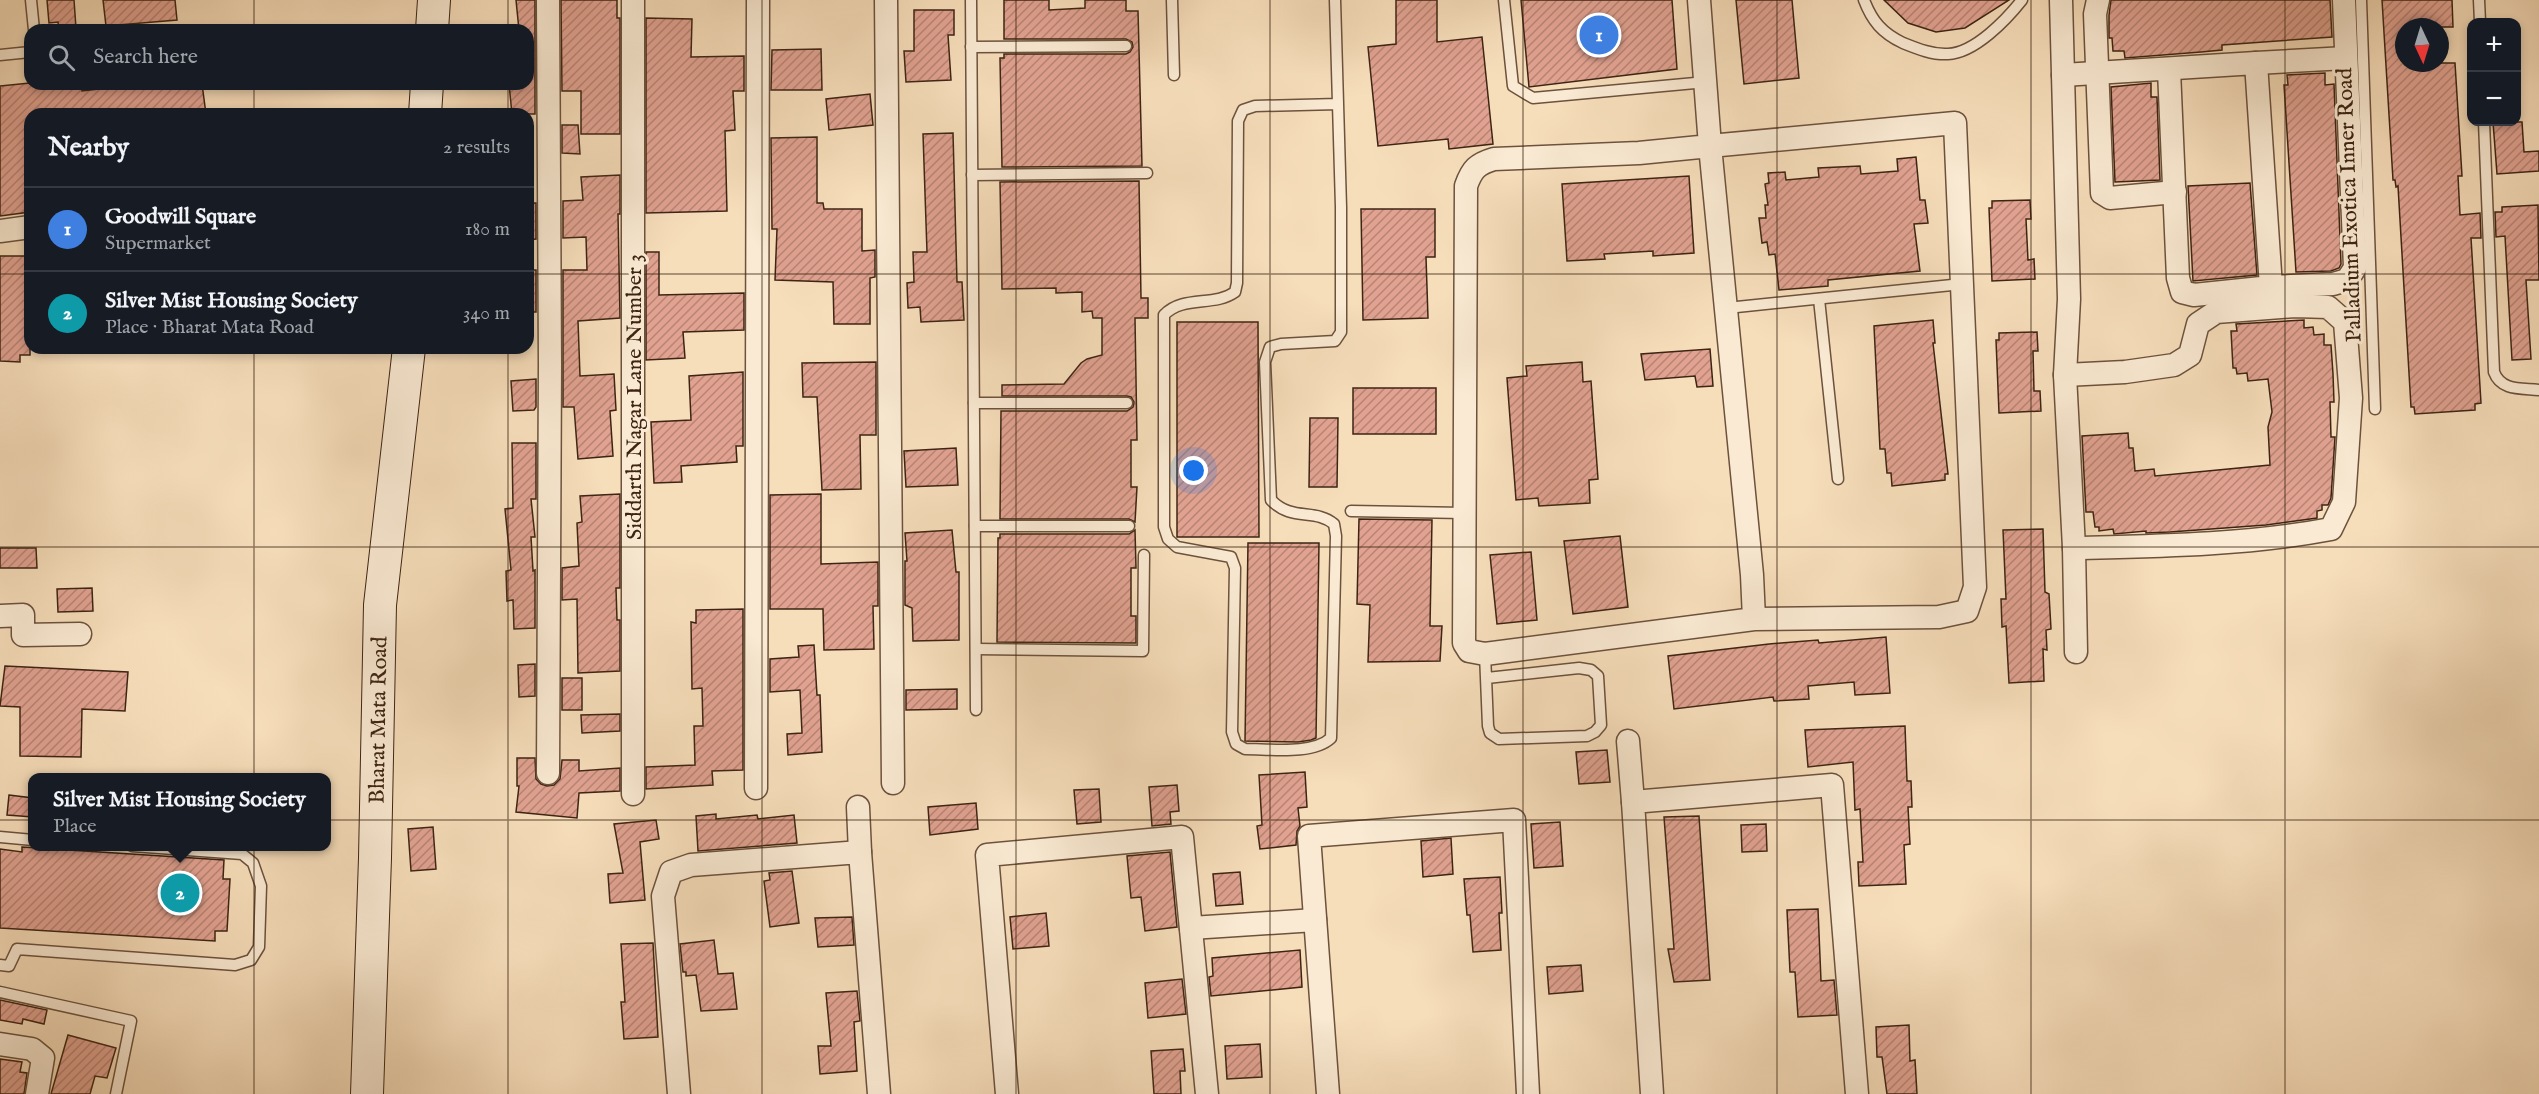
<!DOCTYPE html>
<meta charset="utf-8">
<style>
:root{--surface:#171b24;--page:#242831;--text:#f1f3f6;--muted:#9ea1a6;--line:#363941;--accent:#2563eb}
body{margin:0;font-family:"IM FELL English",serif;background:var(--page);color:var(--text)}
.controls{position:absolute;right:18px;top:18px;display:grid;overflow:hidden;border-radius:12px;box-shadow:0 3px 9px #0003}
.controls button{width:54px;height:54px;display:grid;place-items:center;padding:0;border:0;border-bottom:2px solid var(--line);background:var(--surface);color:var(--text);font:30px sans-serif}
.compass{position:absolute;left:2395px;top:18px;width:54px;height:54px;border-radius:50%;background:var(--surface);box-shadow:0 3px 9px #0003;rotate:176deg}
.you{position:absolute;left:1194px;top:471px;width:21px;height:21px;margin:-15px;border:4px solid #fff;border-radius:50%;background:#1a73e8;box-shadow:0 0 0 9px #1a73e833}
.badge{display:grid;place-items:center;width:39px;height:39px;border-radius:50%;background:var(--accent);color:#fff;font-size:20px;font-weight:700}
.pin{position:absolute;translate:-50% -50%;border:3px solid #fff;box-shadow:0 2px 6px #0006}
.popup{position:absolute;left:28px;top:773px;width:303px;height:78px;box-sizing:border-box;display:grid;place-content:center;border-radius:12px;background:var(--surface);filter:drop-shadow(0 2px 4px #0005);font-size:20px;white-space:nowrap;color:var(--muted)}
.popup b{font-size:22px;color:var(--text)}
.popup::after{content:'';position:absolute;left:50%;top:100%;margin-left:-12px;border:12px solid transparent;border-top-color:var(--surface)}
.list{margin:0;padding:0;list-style:none}
h2{display:flex;justify-content:space-between;align-items:center;height:78px;margin:0;padding:0 24px;font-size:26px}
h2 small{font-size:20px;font-weight:400;color:var(--muted)}
.list li{display:grid;grid-template-columns:39px 1fr auto;gap:18px;align-items:center;box-sizing:border-box;height:84px;padding:0 24px;border-top:2px solid var(--line)}
.list b{display:block;font-size:22px;white-space:nowrap}
.list p{margin:0;font-size:20px;white-space:nowrap;color:var(--muted)}
.list em{font-size:20px;font-style:normal;color:var(--muted)}
.icon{flex:none;width:33px;height:33px;fill:none;stroke:currentColor;stroke-width:2;stroke-linecap:round;stroke-linejoin:round}
.map{position:relative;flex:none;width:2539px;height:1094px;overflow:hidden}
.search{position:absolute;background:var(--surface);box-shadow:0 3px 9px #0003;left:24px;top:24px;width:510px;height:66px;display:flex;align-items:center;gap:15px;box-sizing:border-box;padding:0 21px;border-radius:18px;color:var(--muted);font-size:22px}
.panel{position:absolute;background:var(--surface);box-shadow:0 3px 9px #0003;left:24px;top:108px;width:510px;height:246px;border-radius:18px}
.map>svg:first-child{display:block}
.building{fill:url(#building-hatch);stroke:#3d2413;stroke-width:1.5}
.lines{fill:none;stroke-linecap:round;stroke-linejoin:round}
.lane-casing{stroke:#6c523d;stroke-width:13}
.street-casing{stroke:#6c523d;stroke-width:25}
.secondary-casing{stroke:#3d2413;stroke-width:34}
.lane{stroke:#faead3;stroke-width:10}
.street{stroke:#faead3;stroke-width:22}
.secondary{stroke:#faead3;stroke-width:32}
.grid{fill:none;stroke:#3d2413;stroke-width:1.5;stroke-opacity:0.55}
.labels{text-anchor:middle;stroke-width:6;stroke-linejoin:round;paint-order:stroke}
.street-label{font-size:22px;fill:#3d2413;stroke:#faead3}
</style>
<div class="map">
<svg width="2539" height="1094" viewBox="0 0 2539 1094">
<defs>
<pattern id="building-hatch" width="6" height="6" patternUnits="userSpaceOnUse" patternTransform="scale(1.5)"><rect width="6" height="6" fill="#e1a291"/><path d="M-1 1l2-2M0 6l6-6M5 7l2-2" fill="none" stroke="#b88475"/></pattern>
</defs>
<rect width="100%" height="100%" fill="#f7debb"/>
<filter id="stains"><feTurbulence type="fractalNoise" baseFrequency=".00333" numOctaves="4"/><feColorMatrix values="0 0 0 0 .2 0 0 0 0 .09 0 0 0 0 .02 0 0 0 .5 -.17"/></filter>
<radialGradient id="worn" r=".72"><stop offset=".6" stop-color="#630" stop-opacity="0"/><stop offset="1" stop-color="#630" stop-opacity=".3"/></radialGradient>
<!-- building -->
<g class="building">
<polygon points="47,0 74,0 76,28 59,30 58,22 49,23"/>
<polygon points="103,0 175,0 177,20 106,26"/>
<polygon points="516,0 535,0 535,114 512,114 509,84 528,84 528,30 519,30"/>
<polygon points="561,0 617,0 617,18 620,18 620,134 581,134 581,91 562,91"/>
<polygon points="1004,0 1049,0 1049,10 1085,8 1085,0 1126,0 1126,11 1138,11 1142,166 1002,167 1000,58 1004,58 1004,54 1126,54 1130,52 1133,47 1132,42 1126,39 1004,39"/>
<polygon points="1396,0 1437,0 1437,42 1482,37 1493,144 1449,149 1448,139 1378,146 1368,47 1396,44"/>
<polygon points="1521,0 1672,0 1677,69 1529,87"/>
<polygon points="1736,0 1792,0 1799,78 1744,84"/>
<polygon points="1884,0 2009,0 1965,28 1936,32 1908,23"/>
<polygon points="2111,0 2330,0 2332,37 2222,45 2222,50 2201,52 2125,58 2124,51 2113,51 2112,38 2109,38 2109,15"/>
<polygon points="2382,0 2452,0 2453,27 2404,27 2404,63 2455,63 2462,176 2458,176 2460,215 2480,213 2481,238 2471,238 2481,403 2475,404 2475,410 2415,414 2414,407 2411,407 2398,186 2396,187 2395,180 2393,180"/>
<polygon points="914,10 954,10 954,35 948,35 951,80 906,82 904,51 914,51"/>
<polygon points="646,18 692,19 691,57 744,56 744,91 733,91 735,130 725,131 727,211 646,213"/>
<polygon points="821,49 822,90 771,90 772,50"/>
<polygon points="2325,73 2325,85 2334,84 2341,264 2339,268 2331,271 2296,272 2284,85 2288,85 2287,75"/>
<polygon points="30,83 81,84 82,91 116,87 115,84 202,84 206,114 30,114 30,212 0,216 0,86"/>
<polygon points="2151,83 2151,97 2157,97 2160,180 2115,182 2111,87"/>
<polygon points="870,94 873,125 829,130 826,99"/>
<polygon points="2493,122 2522,122 2524,152 2539,151 2539,171 2497,174"/>
<polygon points="562,125 578,125 580,154 562,153"/>
<polygon points="953,133 957,282 962,282 964,320 921,322 920,307 908,308 907,283 914,282 913,252 927,252 923,134"/>
<polygon points="817,137 817,203 823,203 824,209 862,209 862,251 875,250 875,277 870,278 870,324 834,324 833,282 775,280 777,229 772,229 771,138"/>
<polygon points="1916,157 1920,200 1925,200 1928,223 1914,224 1920,271 1828,280 1828,286 1779,290 1775,254 1769,255 1767,242 1762,243 1759,218 1766,218 1765,205 1768,205 1765,184 1769,183 1768,173 1785,172 1786,180 1819,177 1818,168 1860,166 1861,174 1898,171 1897,159"/>
<polygon points="620,175 620,214 618,214 620,318 578,321 580,376 614,374 616,410 610,411 613,456 578,459 574,407 563,407 563,270 587,270 586,237 563,238 563,201 583,200 581,177"/>
<polygon points="1689,176 1694,253 1653,256 1653,251 1604,254 1605,259 1567,261 1562,184"/>
<polygon points="1139,181 1141,298 1148,298 1148,318 1135,318 1137,440 1131,440 1131,487 1137,487 1135,522 1129,519 1000,519 1001,411 1127,411 1133,407 1134,402 1131,397 1127,396 1002,396 1002,385 1064,384 1081,363 1087,359 1102,355 1102,318 1093,318 1092,311 1082,312 1082,292 1056,293 1056,288 1002,289 1000,182"/>
<polygon points="2250,183 2257,275 2193,281 2188,186"/>
<polygon points="2030,200 2031,219 2026,219 2028,260 2034,259 2035,279 1992,281 1989,208 1992,208 1992,201"/>
<polygon points="528,203 536,203 536,239 528,240"/>
<polygon points="2538,205 2539,280 2526,280 2531,359 2512,360 2505,236 2496,237 2495,212 2502,212 2502,207"/>
<polygon points="1361,209 1435,209 1435,257 1426,257 1428,318 1363,320"/>
<polygon points="646,252 659,252 659,295 744,293 744,330 683,332 685,358 646,360"/>
<polygon points="0,256 30,256 30,355 20,355 20,362 0,361"/>
<rect x="528" y="270" width="8" height="42"/>
<polygon points="1933,320 1935,343 1933,343 1948,474 1945,474 1945,480 1892,486 1891,473 1887,473 1885,449 1880,449 1874,326"/>
<polygon points="2304,320 2304,328 2313,327 2314,335 2324,334 2324,345 2331,345 2333,374 2334,402 2330,402 2331,437 2335,437 2331,498 2328,505 2322,505 2322,510 2317,511 2317,518 2266,525 2170,532 2146,533 2146,531 2114,534 2113,529 2099,531 2099,527 2095,527 2093,512 2086,512 2082,436 2128,433 2129,448 2133,448 2135,471 2154,469 2155,476 2270,465 2268,427 2272,412 2268,379 2248,381 2247,373 2237,374 2236,368 2233,368 2231,331 2237,331 2236,324"/>
<polygon points="1177,322 1258,322 1259,537 1177,537"/>
<polygon points="2037,332 2038,351 2033,351 2034,391 2040,391 2041,411 1999,413 1996,340 1999,340 1999,333"/>
<polygon points="1710,349 1713,386 1697,387 1695,376 1645,380 1641,354"/>
<polygon points="876,362 876,435 860,435 861,489 822,490 817,397 803,397 802,363"/>
<polygon points="1582,362 1583,382 1591,381 1598,479 1589,480 1590,503 1539,506 1538,498 1516,500 1507,378 1527,376 1526,366"/>
<polygon points="743,372 743,446 736,446 737,462 681,466 682,482 654,483 651,422 691,420 689,376"/>
<polygon points="536,379 536,407 534,410 513,411 511,381"/>
<rect x="1353" y="388" width="83" height="46"/>
<polygon points="1310,418 1338,418 1337,487 1309,487"/>
<polygon points="512,443 536,443 536,499 531,499 535,537 531,537 533,571 535,570 535,628 514,629 513,600 507,601 506,571 511,570 505,509 513,508"/>
<polygon points="956,448 958,485 906,487 904,451"/>
<polygon points="620,494 620,588 616,588 617,620 620,620 620,671 578,673 577,599 562,600 562,568 579,566 577,523 582,522 580,496"/>
<polygon points="821,494 821,564 878,562 878,606 873,606 874,649 824,650 823,609 770,609 770,495"/>
<polygon points="1359,519 1432,520 1430,626 1442,626 1440,661 1368,662 1370,605 1357,604"/>
<polygon points="2043,529 2045,592 2049,594 2051,629 2046,630 2047,650 2043,649 2044,681 2009,683 2006,626 2002,627 2001,599 2006,599 2003,530"/>
<polygon points="952,530 956,572 959,572 959,640 913,641 912,608 905,605 905,561 907,561 905,533"/>
<polygon points="1135,530 1136,568 1131,568 1131,616 1136,616 1136,643 997,642 998,538 1000,538 1000,534 1129,534"/>
<polygon points="1620,536 1628,607 1573,614 1564,541"/>
<polygon points="1248,543 1319,543 1316,738 1311,740 1298,742 1245,741"/>
<polygon points="0,548 36,548 37,568 0,568"/>
<polygon points="1531,552 1537,620 1497,624 1490,555"/>
<polygon points="92,588 93,611 58,612 57,589"/>
<polygon points="743,609 743,770 712,771 713,785 646,789 646,767 695,765 694,726 703,726 702,688 692,689 691,622 696,623 696,610"/>
<polygon points="1886,637 1890,693 1855,695 1854,682 1808,686 1809,699 1774,701 1773,697 1674,709 1668,656 1769,644 1818,640 1819,643"/>
<polygon points="814,645 817,695 820,695 822,752 788,755 787,734 802,733 800,690 770,692 770,659 799,657 798,646"/>
<polygon points="535,664 535,696 519,697 518,665"/>
<polygon points="5,666 128,672 125,711 82,709 81,757 20,756 20,707 0,706"/>
<rect x="562" y="678" width="20" height="32"/>
<polygon points="957,689 957,709 906,710 906,690"/>
<polygon points="620,714 620,731 582,733 581,715"/>
<polygon points="1905,726 1907,781 1911,781 1912,807 1908,807 1910,844 1904,845 1906,884 1859,886 1858,862 1863,862 1860,809 1855,810 1853,762 1808,767 1805,730"/>
<polygon points="1607,750 1610,782 1579,784 1576,752"/>
<polygon points="517,758 535,758 536,779 541,784 547,786 554,785 560,779 562,760 579,760 579,771 620,768 620,791 579,793 577,818 516,812 519,786 517,786"/>
<polygon points="1305,772 1307,807 1298,808 1300,826 1297,831 1296,845 1260,849 1257,826 1262,825 1259,775"/>
<polygon points="1177,785 1179,811 1170,812 1171,824 1152,826 1149,787"/>
<polygon points="1099,789 1101,822 1077,824 1074,790"/>
<polygon points="9,795 33,798 33,817 7,815"/>
<polygon points="976,803 978,829 930,835 928,807"/>
<polygon points="716,814 716,819 757,815 758,819 794,815 797,843 698,851 696,816"/>
<polygon points="1699,816 1710,980 1674,982 1668,949 1674,949 1664,817"/>
<polygon points="656,820 659,839 640,842 645,900 610,903 608,874 623,873 614,824"/>
<polygon points="1560,822 1563,866 1534,868 1531,824"/>
<polygon points="1766,824 1767,851 1742,852 1741,825"/>
<polygon points="433,827 436,869 411,871 408,829"/>
<polygon points="1451,838 1453,874 1423,877 1421,841"/>
<polygon points="22,847 224,860 223,879 230,879 227,931 215,931 215,941 0,928 0,849 22,852"/>
<polygon points="1170,852 1177,927 1145,931 1141,897 1131,898 1127,856"/>
<polygon points="792,871 799,923 770,927 764,881 770,880 769,873"/>
<polygon points="1240,872 1243,904 1216,906 1213,874"/>
<polygon points="1500,877 1502,913 1499,913 1501,950 1473,952 1470,915 1467,915 1464,879"/>
<polygon points="1818,909 1821,981 1834,980 1837,1015 1798,1017 1795,972 1790,972 1787,910"/>
<polygon points="1046,913 1049,946 1013,949 1010,917"/>
<polygon points="852,917 854,945 818,947 815,918"/>
<polygon points="714,940 718,974 733,973 737,1009 701,1011 696,975 686,976 686,972 683,972 680,944"/>
<polygon points="653,943 658,1037 624,1039 621,1002 625,1002 621,944"/>
<polygon points="1300,950 1302,987 1211,996 1209,977 1213,976 1212,958"/>
<polygon points="1581,965 1583,991 1549,994 1547,967"/>
<polygon points="1182,979 1186,1014 1148,1018 1145,983"/>
<polygon points="857,991 860,1021 854,1022 857,1071 820,1074 818,1046 831,1046 826,993"/>
<polygon points="0,1000 47,1010 44,1024 23,1019 22,1024 0,1020"/>
<polygon points="1909,1025 1910,1061 1915,1060 1917,1094 1887,1094 1882,1057 1877,1057 1876,1027"/>
<polygon points="68,1035 116,1048 107,1078 95,1076 90,1094 51,1094"/>
<polygon points="1260,1044 1262,1077 1227,1079 1225,1046"/>
<polygon points="1183,1049 1185,1071 1180,1071 1181,1094 1154,1094 1151,1051"/>
<polygon points="0,1059 22,1062 20,1072 27,1073 24,1094 0,1094"/>
</g>
<g class="lines">
<defs>
<g id="lane">
<polyline points="31,0 34,30"/>
<polyline points="971,0 976,710"/>
<polyline points="1172,0 1174,75"/>
<path d="M1335 0 1341 207V332L1335 341 1281 344 1270 347 1265 362 1271 500C1292 522 1315 508 1334 524L1336 536 1331 738C1313 755 1270 749 1245 749L1236 744 1232 732 1235 568 1231 557 1177 547 1168 539 1164 527V315C1183 295 1214 307 1235 292L1237 283 1238 121 1243 110 1255 106 1338 104"/>
<polyline points="1504,0 1513,86 1533,98 1706,82"/>
<path d="M1864 0C1872 21 1882 33 1903 43 1918 49 1933 55 1948 54 1975 53 2007 19 2022 0"/>
<polyline points="2361,0 2375,409"/>
<polyline points="2479,0 2480,22"/>
<polyline points="971,47 1126,46"/>
<polyline points="0,55 30,52"/>
<path d="M2484 122 2494 372C2501 391 2521 388 2539 390"/>
<polyline points="972,175 1147,173"/>
<polyline points="1819,299 1838,479"/>
<polyline points="1727,308 1962,284"/>
<polyline points="974,403 1127,403"/>
<polyline points="1351,511 1464,513"/>
<polyline points="975,526 1129,526"/>
<polyline points="976,649 1143,651 1144,555"/>
<polyline points="1485,654 1488,726 1490,733 1499,739 1587,736 1595,732 1601,725 1598,676 1591,670 1579,668 1487,678"/>
<polyline points="0,837 33,840"/>
<polyline points="0,965 9,966 17,949 235,965 251,960 259,947 261,886 253,863 242,854 132,846"/>
<polyline points="0,992 131,1021 116,1094"/>
</g>
<g id="street">
<polyline points="548,0 550,364 548,773"/>
<polyline points="886,0 893,783"/>
<path d="M1699 0 1710 146 1639 153 1494 159C1477 164 1472 169 1466 186L1464 643 1469 651 1485 654 1754 619 1752 575 1710 146 1955 123 1975 587 1967 611 1939 617 1754 619"/>
<polyline points="2061,0 2069,299 2065,375 2074,548 2076,652"/>
<polyline points="2098,0 2095,14 2102,193 2110,198 2175,192"/>
<polyline points="2256,63 2346,58"/>
<polyline points="2063,75 2256,63 2271,287 2194,295 2182,292 2178,278 2169,70"/>
<polyline points="0,231 30,227"/>
<polyline points="2271,287 2333,284 2347,280 2355,268 2344,0"/>
<path d="M2065 375 2125 372 2174 365 2190 355 2198 324 2216 312 2295 306 2328 307 2345 322 2351 398 2344 502 2331 529C2246 545 2160 546 2074 548"/>
<polyline points="0,616 23,615 23,635 80,634"/>
<polyline points="1628,741 1633,802"/>
<polyline points="756,788 758,0"/>
<polyline points="633,794 633,0"/>
<polyline points="858,807 860,852"/>
<polyline points="1191,928 1315,920"/>
<polyline points="0,1044 32,1049 43,1058 37,1094"/>
<polyline points="679,1094 663,896 671,872 691,865 860,852 879,1094"/>
<polyline points="1007,1094 987,855 1182,837 1207,1094"/>
<polyline points="1328,1094 1309,836 1514,820 1528,1094"/>
<polyline points="1652,1094 1633,802 1832,785 1857,1094"/>
</g>
<g id="secondary">
<polyline points="432,30 434,0"/>
<polyline points="425,114 427,84"/>
<polyline points="367,1094 375,858 380,605 409,348"/>
</g>
</defs>
<!-- lane casing -->
<use href="#lane" class="lane-casing"/>
<!-- street casing -->
<use href="#street" class="street-casing"/>
<!-- secondary casing -->
<use href="#secondary" class="secondary-casing"/>
<!-- lane -->
<use href="#lane" class="lane"/>
<!-- street -->
<use href="#street" class="street"/>
<!-- secondary -->
<use href="#secondary" class="secondary"/>
</g>
<!-- grid -->
<path class="grid" d="M254 0V30M508 0V30M762 0V1094M1016 0V1094M1270 0V1094M1523 0V1094M1777 0V1094M2031 0V1094M2285 0V1094M254 84V114M508 84V114M0 274H30M528 274H2539M254 348V1094M508 348V1094M0 547H2539M0 820H2539"/>
<g class="labels">
<!-- street labels -->
<g class="street-label">
<text transform="translate(2348 205) rotate(-92)" y="8">Palladium Exotica Inner Road</text>
<text transform="translate(633 397) rotate(-90)" y="8">Siddarth Nagar Lane Number 3</text>
<text transform="translate(377 720) rotate(-89)" y="8">Bharat Mata Road</text>
</g>
</g>
<rect width="100%" height="100%" filter="url(#stains)"/>
<rect width="100%" height="100%" fill="url(#worn)"/>
</svg>
<div class="controls">
<button>+</button>
<button>−</button>
</div>
<svg class="compass" viewBox="-18 -18 36 36"><path d="M0-13l5 13h-10z" fill="#e53935"/><path d="M0 13l5-13h-10z" fill="#9ea1a6"/></svg>
<div class="you"></div>
<div class="pin badge" style="left:1599px;top:35px;background:#3f7fe0">1</div>
<div class="pin badge" style="left:180px;top:893px;background:#0f9aa8">2</div>
<div class="popup"><b>Silver Mist Housing Society</b>Place</div>
<div class="search"><svg class="icon" aria-label="search" viewBox="0 0 24 24"><circle cx="10" cy="10" r="6"/><path d="M15 15l6 6"/></svg>Search here</div>
<section class="panel">
<h2>Nearby<small>2 results</small></h2>
<ul class="list">
<li><span class="badge" style="background:#3f7fe0">1</span><div><b>Goodwill Square</b><p>Supermarket</p></div><em>180 m</em></li>
<li><span class="badge" style="background:#0f9aa8">2</span><div><b>Silver Mist Housing Society</b><p>Place · Bharat Mata Road</p></div><em>340 m</em></li>
</ul>
</section>
</div>
